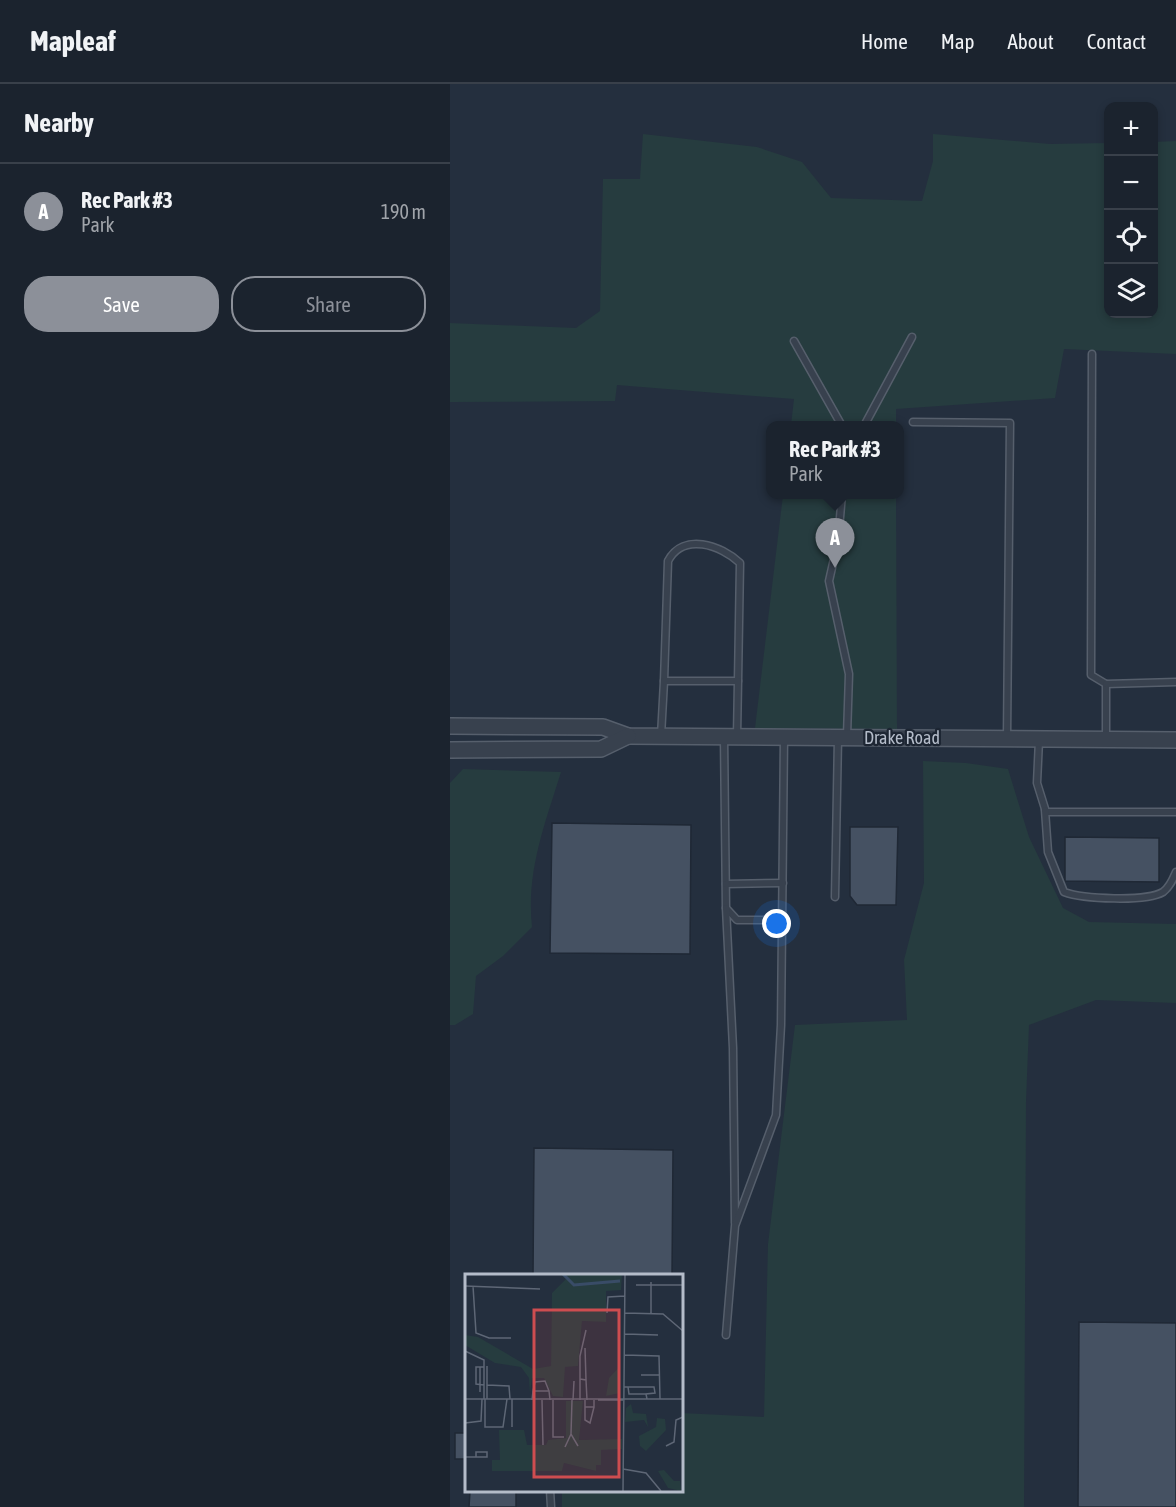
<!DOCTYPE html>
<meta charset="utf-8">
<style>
:root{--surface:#1b232e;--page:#242b36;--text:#f1f3f6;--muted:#a0a4aa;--line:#39404a;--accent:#8c9099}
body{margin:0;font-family:"Asap Condensed",sans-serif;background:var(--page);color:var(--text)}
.controls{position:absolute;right:18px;top:18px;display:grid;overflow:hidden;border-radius:12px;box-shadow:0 3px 9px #0003}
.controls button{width:54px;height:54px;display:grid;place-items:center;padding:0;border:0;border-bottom:2px solid var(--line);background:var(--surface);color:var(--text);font:30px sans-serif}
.you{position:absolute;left:327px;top:840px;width:21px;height:21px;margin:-15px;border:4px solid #fff;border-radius:50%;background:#1a73e8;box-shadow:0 0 0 9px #1a73e833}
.badge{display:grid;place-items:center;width:39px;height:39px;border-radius:50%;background:var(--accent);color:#fff;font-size:20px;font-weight:700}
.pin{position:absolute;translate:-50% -50px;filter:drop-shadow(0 2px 3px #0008)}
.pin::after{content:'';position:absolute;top:32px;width:21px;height:18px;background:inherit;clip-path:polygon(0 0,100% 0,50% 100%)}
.popup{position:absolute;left:316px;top:337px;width:138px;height:78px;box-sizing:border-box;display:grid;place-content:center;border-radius:12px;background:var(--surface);filter:drop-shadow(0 2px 4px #0005);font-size:20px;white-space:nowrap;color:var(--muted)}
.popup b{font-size:22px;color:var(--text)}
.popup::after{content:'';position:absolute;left:50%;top:100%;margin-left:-12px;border:12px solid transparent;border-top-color:var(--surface)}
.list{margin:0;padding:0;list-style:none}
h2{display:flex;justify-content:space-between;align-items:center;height:78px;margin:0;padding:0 24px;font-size:26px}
h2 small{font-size:20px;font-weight:400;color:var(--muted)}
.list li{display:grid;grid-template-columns:39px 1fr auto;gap:18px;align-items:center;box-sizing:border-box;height:96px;padding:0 24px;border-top:2px solid var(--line)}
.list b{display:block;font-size:22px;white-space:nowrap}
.list p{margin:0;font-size:20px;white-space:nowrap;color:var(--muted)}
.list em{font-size:20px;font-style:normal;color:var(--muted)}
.actions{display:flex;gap:12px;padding:18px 24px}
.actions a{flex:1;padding:14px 0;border:2px solid var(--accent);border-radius:24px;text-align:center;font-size:21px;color:var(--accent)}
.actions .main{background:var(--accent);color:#fff}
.icon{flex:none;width:33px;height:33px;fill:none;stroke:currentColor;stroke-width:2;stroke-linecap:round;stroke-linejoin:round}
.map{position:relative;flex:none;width:726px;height:1423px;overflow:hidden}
header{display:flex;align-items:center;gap:36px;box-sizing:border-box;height:84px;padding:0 30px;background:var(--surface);border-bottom:2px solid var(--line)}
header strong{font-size:28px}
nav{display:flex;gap:33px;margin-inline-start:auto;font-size:21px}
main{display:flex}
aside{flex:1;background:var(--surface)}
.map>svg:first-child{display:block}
.green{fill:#263c3f}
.building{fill:#455162;stroke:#1f2835;stroke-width:1.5}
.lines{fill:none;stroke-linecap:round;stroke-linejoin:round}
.service-casing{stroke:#565f6c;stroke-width:9}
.tertiary-casing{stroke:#565f6c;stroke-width:18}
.service{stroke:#38414e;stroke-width:6}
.tertiary{stroke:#38414e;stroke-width:15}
.labels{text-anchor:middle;stroke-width:4.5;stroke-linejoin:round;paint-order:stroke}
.street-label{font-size:18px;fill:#b4bcc9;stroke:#1d2633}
.inset-river{fill:none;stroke:#394c67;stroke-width:3}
.inset-road{fill:none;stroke:#5e6776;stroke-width:1.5}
.view{fill:#ce4d50;fill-opacity:0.15;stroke:#ce4d50;stroke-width:3}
.inset-edge{fill:none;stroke:#b4bcc9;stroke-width:3}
</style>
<header>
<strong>Mapleaf</strong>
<nav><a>Home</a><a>Map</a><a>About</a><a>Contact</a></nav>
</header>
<main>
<aside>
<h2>Nearby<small></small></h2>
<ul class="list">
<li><span class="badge">A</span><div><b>Rec Park #3</b><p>Park</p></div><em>190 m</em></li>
</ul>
<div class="actions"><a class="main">Save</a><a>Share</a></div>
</aside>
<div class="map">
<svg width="726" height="1423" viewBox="0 0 726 1423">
<rect width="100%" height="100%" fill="#242f3e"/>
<!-- green -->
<g class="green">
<polygon points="193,50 307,63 352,78 381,114 472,117 483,77 483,50 600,60 658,59 658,230 704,230 704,58 726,57 726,270 614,265 605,314 446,325 446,342 341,341 344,315 167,301 165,317 0,318 0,239 126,244 150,227 153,95 190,95"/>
<polygon points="333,411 446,411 447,645 305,644"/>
<polygon points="473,677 516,679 558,685 579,753 613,824 639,838 726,840 726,919 646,916 579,941 576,1017 574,1423 112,1423 112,1407 231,1406 231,1329 314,1333 318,1160 345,941 457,936 454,876 474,799"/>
<path d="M13 685 111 688C95 740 76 787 82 843L53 872 26 892 23 930 5 941H0V699Z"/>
</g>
<!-- building -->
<g class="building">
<polygon points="102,739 241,741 240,870 100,869"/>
<polygon points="400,743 448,743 446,821 407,821 400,812"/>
<polygon points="615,753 709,754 709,798 615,797"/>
<polygon points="84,1064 223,1066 222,1192 83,1192"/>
<polygon points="629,1238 726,1239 726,1423 628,1423"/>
<rect x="5" y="1349" width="11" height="26"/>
<polygon points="20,1407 66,1407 66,1423 19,1423"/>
</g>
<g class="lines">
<defs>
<g id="service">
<polyline points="344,257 392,342"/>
<polyline points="642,270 641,591 656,600 656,655"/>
<polyline points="463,338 560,339 557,654"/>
<polyline points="414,342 462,253"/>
<polyline points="392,410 388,457 379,497 399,590 397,652"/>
<path d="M214 597 218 477C233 448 271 461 290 479L288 597"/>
<polyline points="656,600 726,598"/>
<polyline points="211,652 214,597 288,597 287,652"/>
<polyline points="274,653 276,824 287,836 333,836"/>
<polyline points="589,656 587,699 596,728 726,728"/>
<path d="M595 726 598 768 614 808C633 815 696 818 713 808 720 803 723 795 726 788"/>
<polyline points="276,800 333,799"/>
<polyline points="385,813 388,654"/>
<polyline points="276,824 283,964 285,1139"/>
<polyline points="276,1251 285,1142 326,1031 331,941 334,653"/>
<polyline points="100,1406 101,1423"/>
</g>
<g id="tertiary">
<polyline points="0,642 153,643 178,652 726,656"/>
<polyline points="0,666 151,665 178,652"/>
</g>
</defs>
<!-- service casing -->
<use href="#service" class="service-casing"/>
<!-- tertiary casing -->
<use href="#tertiary" class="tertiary-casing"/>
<!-- service -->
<use href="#service" class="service"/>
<!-- tertiary -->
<use href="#tertiary" class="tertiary"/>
</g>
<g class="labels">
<!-- street labels -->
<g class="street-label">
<text x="452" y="660">Drake Road</text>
</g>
</g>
<!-- overview -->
<g transform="translate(15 1190)">
<rect width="218" height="218" fill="#242f3e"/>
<path d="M95 0H157L156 16 141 17V48L117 47 113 92 100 93 98 123 88 122 79 104H67L65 119 64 104 56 93 30 89 0 71V61L13 63 68 95 86 92 87 19 101 5ZM155 92V119L141 122 144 104ZM101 127H118L114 166 157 165V175L136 176V191H131V197L99 189 97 197H27V186H35L34 156H59L62 171H81L83 166 101 164ZM166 130 168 139 181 140 183 153 179 146 160 148 161 134ZM192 144 200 145 201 156 181 177 175 172 174 162 191 153ZM199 196 209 207H215L216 217 203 214 193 197Z" fill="#263c3f"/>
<path class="inset-river" d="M98 0 109 11 155 7"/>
<path class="inset-road" d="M171 11H218M0 12 75 15M8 12 11 59 24 64H46M142 39 143 23 160 22M160 39 198 40 218 57M186 39V8M160 60 193 61M120 74 121 106M0 77 19 86V125M159 81 194 82 195 125M15 93V118M176 101H195M115 105 121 106 122 126M19 111 11 110V93H19M22 111 44 112 45 125M159 113H189L190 119 181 120 182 125M163 113 164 120H181M68 117 70 108 80 107 84 117M0 125H218M20 125V153H38L42 125M22 125V92M47 125V153M67 126 68 117H84L85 126M77 126 78 171M88 126V163H99M108 126 109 107M115 126V82L121 56M120 126V133H129V126M133 126H158M120 133V146L125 149 129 133M0 149 16 147 17 125M106 160 107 126M201 172 209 168 211 146 218 143M100 173 106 160 113 172M0 183H22V178H11V183M158 195 181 199 196 217M158 217 160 0"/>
<path class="view" d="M69 36H154V203H69Z"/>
<rect width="218" height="218" class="inset-edge"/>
</g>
</svg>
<div class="controls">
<button>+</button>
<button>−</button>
<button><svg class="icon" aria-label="locate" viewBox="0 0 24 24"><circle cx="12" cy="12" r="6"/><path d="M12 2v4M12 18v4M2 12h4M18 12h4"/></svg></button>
<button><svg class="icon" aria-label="layers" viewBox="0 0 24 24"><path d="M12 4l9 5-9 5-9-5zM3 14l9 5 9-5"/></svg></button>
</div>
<div class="you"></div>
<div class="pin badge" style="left:385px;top:484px">A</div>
<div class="popup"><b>Rec Park #3</b>Park</div>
</div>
</main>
